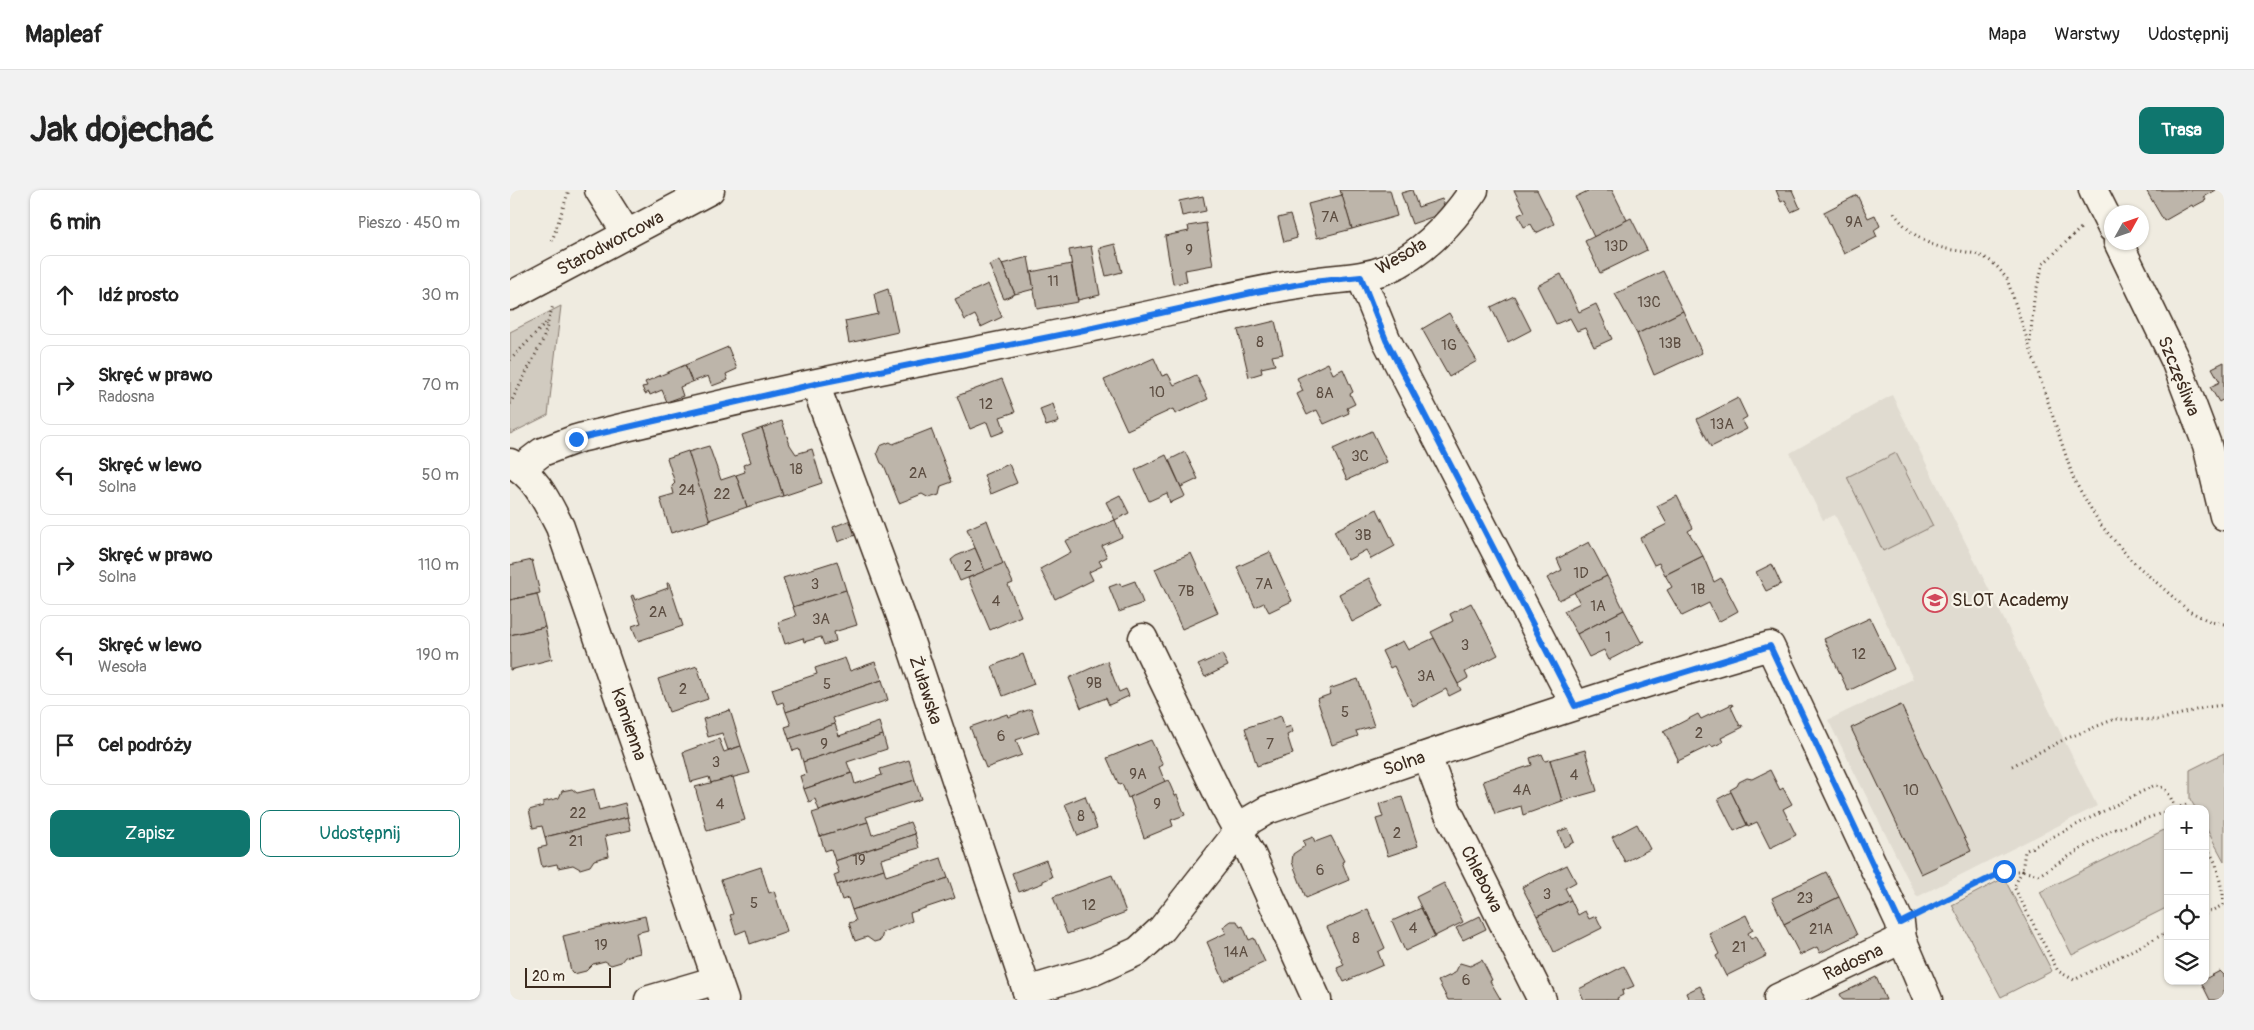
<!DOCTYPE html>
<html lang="pl">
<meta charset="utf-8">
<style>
:root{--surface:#fff;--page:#f2f2f2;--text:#222;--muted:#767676;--line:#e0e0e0;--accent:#0f766e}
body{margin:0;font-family:Pangolin,sans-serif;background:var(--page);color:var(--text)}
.controls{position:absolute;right:15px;bottom:15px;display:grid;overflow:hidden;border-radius:10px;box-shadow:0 1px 4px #0004}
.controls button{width:45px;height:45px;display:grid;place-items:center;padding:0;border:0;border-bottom:1px solid var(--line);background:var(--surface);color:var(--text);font:25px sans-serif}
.compass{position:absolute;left:1594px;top:15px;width:45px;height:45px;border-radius:50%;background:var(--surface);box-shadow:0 1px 4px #0004;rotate:50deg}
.scale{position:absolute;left:15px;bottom:12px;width:86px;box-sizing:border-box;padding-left:5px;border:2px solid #3b2a1e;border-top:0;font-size:14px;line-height:18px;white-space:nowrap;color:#3b2a1e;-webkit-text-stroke:4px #f7f3e8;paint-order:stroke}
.stop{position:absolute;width:15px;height:15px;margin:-11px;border:4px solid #1a73e8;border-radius:50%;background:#fff}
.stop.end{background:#1a73e8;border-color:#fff;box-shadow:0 1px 5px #0008}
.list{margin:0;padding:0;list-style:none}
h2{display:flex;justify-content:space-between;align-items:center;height:65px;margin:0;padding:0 20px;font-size:21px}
h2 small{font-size:16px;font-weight:400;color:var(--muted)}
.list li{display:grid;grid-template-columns:32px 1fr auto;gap:15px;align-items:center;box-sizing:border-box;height:80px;margin:0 10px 10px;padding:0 10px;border:1px solid var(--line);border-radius:10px}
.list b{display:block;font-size:19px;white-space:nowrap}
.list p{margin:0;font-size:16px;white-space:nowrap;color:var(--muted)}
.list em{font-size:16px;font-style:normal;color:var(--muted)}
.actions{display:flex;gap:10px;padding:15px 20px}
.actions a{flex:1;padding:11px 0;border:1px solid var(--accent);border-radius:10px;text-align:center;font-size:18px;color:var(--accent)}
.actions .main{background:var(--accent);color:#fff}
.icon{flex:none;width:28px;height:28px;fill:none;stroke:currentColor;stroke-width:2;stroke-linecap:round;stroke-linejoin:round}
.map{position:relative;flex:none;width:1714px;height:810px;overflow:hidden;border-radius:10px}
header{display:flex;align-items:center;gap:30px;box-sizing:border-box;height:70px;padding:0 25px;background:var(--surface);border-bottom:1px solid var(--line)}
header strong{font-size:24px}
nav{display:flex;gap:28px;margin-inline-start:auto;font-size:18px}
.intro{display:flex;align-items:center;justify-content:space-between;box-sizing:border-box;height:120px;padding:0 30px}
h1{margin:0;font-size:35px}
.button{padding:12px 22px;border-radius:10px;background:var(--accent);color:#fff;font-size:18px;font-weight:700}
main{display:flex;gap:30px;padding:0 30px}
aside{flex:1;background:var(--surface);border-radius:10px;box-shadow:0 1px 4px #0004}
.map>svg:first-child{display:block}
.built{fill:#e0dbd0}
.green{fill:#d1cbc0;stroke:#867a6f}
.building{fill:#bdb5aa;stroke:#3b2a1e}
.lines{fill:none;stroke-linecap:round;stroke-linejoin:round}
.minor-casing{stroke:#3b2a1e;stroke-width:31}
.path{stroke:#3b2a1e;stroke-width:3;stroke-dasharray:1 4;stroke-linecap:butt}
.minor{stroke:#f7f3e8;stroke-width:28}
.route{stroke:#1a73e8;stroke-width:6}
.labels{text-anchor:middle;stroke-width:4.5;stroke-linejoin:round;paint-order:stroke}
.number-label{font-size:15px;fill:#5c4d41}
.street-label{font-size:18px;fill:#3b2a1e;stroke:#f7f3e8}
.poi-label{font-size:18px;fill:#3b2a1e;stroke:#f7f3e8;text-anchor:start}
</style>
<header>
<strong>Mapleaf</strong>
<nav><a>Mapa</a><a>Warstwy</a><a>Udostępnij</a></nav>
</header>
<div class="intro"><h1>Jak dojechać</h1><a class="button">Trasa</a></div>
<main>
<aside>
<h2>6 min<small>Pieszo · 450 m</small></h2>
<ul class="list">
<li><svg class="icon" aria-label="ahead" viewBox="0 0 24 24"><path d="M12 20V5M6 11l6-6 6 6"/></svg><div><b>Idź prosto</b></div><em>30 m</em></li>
<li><svg class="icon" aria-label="right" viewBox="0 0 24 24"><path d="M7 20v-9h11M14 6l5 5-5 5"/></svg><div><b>Skręć w prawo</b><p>Radosna</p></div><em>70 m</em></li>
<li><svg class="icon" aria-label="left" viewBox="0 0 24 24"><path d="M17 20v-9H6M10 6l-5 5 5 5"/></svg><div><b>Skręć w lewo</b><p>Solna</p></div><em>50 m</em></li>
<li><svg class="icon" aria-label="right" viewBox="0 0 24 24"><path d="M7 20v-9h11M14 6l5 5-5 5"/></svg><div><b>Skręć w prawo</b><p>Solna</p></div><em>110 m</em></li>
<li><svg class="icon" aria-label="left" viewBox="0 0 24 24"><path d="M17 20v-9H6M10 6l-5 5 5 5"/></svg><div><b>Skręć w lewo</b><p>Wesoła</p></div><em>190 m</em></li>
<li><svg class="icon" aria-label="arrive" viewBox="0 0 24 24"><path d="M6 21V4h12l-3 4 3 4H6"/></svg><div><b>Cel podróży</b></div></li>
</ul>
<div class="actions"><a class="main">Zapisz</a><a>Udostępnij</a></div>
</aside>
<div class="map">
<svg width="1714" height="810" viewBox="0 0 1714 810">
<rect width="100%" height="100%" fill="#efebe0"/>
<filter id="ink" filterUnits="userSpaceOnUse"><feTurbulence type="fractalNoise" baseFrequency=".02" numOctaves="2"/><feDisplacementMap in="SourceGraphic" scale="10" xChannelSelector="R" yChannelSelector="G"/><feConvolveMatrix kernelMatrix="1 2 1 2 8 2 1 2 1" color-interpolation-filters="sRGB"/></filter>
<g filter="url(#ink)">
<!-- built -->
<polygon class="built" points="1382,205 1587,616 1407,707 1318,530 1403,489 1325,325 1313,330 1280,263"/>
<!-- green -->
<g class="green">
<polygon points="51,116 38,225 0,244 0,142"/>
<polygon points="1386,263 1423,336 1373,361 1337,287"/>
<polygon points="1714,563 1714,671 1695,636 1695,619 1686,619 1680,609 1680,580"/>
<polygon points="1658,638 1658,717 1562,765 1530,702"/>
<polygon points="1494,688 1542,781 1491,807 1442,715"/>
</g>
<!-- building -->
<g class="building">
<polygon points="830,0 880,0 887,26 842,39"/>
<polygon points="902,0 908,17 932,9 936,22 902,34 891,3"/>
<polygon points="1004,0 1027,0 1044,34 1026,43 1021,34 1014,37 1008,25 1015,22"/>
<polygon points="1080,0 1102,0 1117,30 1084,47 1065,7"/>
<polygon points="1266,0 1282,0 1290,18 1281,22 1275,10 1271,12"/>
<polygon points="1636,0 1706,0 1694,7 1696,10 1683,17 1682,15 1654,31"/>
<polygon points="832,5 842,39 807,48 798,14"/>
<polygon points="1347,5 1358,28 1365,25 1370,36 1364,40 1367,47 1334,64 1314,22"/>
<polygon points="693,6 696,21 672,26 669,11"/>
<polygon points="780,25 787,48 774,52 768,28"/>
<polygon points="1121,28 1137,60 1090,83 1075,51"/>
<polygon points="696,33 703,75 675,80 677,92 663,94 655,46 679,41 678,36"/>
<polygon points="605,54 612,82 596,86 589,58"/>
<polygon points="581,56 590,105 568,110 559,60"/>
<polygon points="518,67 524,99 505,104 492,74"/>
<polygon points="490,70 505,104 494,109 479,75"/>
<polygon points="561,74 568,112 527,119 521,82"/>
<polygon points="1153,81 1173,121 1127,144 1105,104"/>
<polygon points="1051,84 1069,122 1086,114 1102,149 1084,157 1075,138 1067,141 1060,128 1046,134 1027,96"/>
<polygon points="478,94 492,127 471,137 465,125 455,130 445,109"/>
<polygon points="378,99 388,142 339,153 335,131 368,124 364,104"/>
<polygon points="1004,106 1021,140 998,152 981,117"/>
<polygon points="1173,121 1192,163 1144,185 1127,144"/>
<polygon points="939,123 967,171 939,187 912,139"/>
<polygon points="765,131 773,164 762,166 765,175 751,178 752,183 739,187 728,140"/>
<polygon points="218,157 227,179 216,184 218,190 202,196 198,186 182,192 175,175"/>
<polygon points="644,168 652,186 658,184 664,195 686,185 698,209 665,224 663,219 617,240 594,190"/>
<polygon points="1714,172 1714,209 1709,212 1700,197 1710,192 1702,178"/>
<polygon points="818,173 823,184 833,179 843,202 840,204 845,214 837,218 839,223 814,234 807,220 797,225 787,204 793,201 787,188"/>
<polygon points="175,175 182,192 170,197 173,206 157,212 152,200 140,205 139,202 135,204 132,197 137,196 135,192"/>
<polygon points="492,189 505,222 490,227 495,241 482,246 477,232 460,239 447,206"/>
<polygon points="1228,208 1237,227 1232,230 1237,239 1201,257 1187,229"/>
<polygon points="543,214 549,232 536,236 530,219"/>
<polygon points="272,231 280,255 286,264 302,259 312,293 273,306 252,238"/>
<polygon points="252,238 273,306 237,317 226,285 235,282 233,275 241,272 232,245"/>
<polygon points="421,239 442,292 431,296 429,305 419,308 412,304 389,313 374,275 371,273 367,263 370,256 380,252 383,254"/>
<polygon points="862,241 877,272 837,290 823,259"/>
<polygon points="199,256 211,290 226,285 237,317 199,330 178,262"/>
<polygon points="178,261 200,331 161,343 150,308 164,304 162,296 165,293 157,268"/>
<polygon points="675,262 688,289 671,297 659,270"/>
<polygon points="656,265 675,306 660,313 657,303 639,311 625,280"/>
<polygon points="499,274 507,293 481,304 474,285"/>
<polygon points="610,305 619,323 605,330 596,312"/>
<polygon points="1167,306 1183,338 1178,341 1193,366 1155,385 1149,373 1144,375 1130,348 1157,334 1147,316"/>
<polygon points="867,319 885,356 861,369 856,360 838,370 824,341"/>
<polygon points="343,329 348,344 328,352 323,337"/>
<polygon points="477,330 493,374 475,381 457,339"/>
<polygon points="605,330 612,347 592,356 597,367 589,371 592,376 579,382 583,390 545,409 530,379 561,362 555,351"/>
<polygon points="1079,352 1097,386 1049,410 1037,388 1052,380 1047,369"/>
<polygon points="465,358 475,381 450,391 441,370 446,366"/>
<polygon points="760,362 782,411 759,422 754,413 745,417 727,377"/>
<polygon points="681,363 708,423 672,439 645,379"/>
<polygon points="1193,366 1204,392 1211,388 1228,421 1208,432 1199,413 1172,426 1157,400 1162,397 1155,385"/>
<polygon points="22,370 30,403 0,410 0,375"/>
<polygon points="327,371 336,400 283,417 273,388"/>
<polygon points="494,373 503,393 498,395 511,426 480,440 458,388"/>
<polygon points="1262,374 1271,394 1256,401 1246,382"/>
<polygon points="1097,386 1114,420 1067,444 1054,421 1070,413 1064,402"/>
<polygon points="859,388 873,416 842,432 829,404"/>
<polygon points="625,391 633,413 609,422 599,397 610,393 611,396"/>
<polygon points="157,393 159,393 173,436 128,451 122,436 131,433 121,406 123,405 125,410 158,398"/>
<polygon points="336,400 347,435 324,442 326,451 314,455 311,447 294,452 293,448 275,454 268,432 286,426 283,417"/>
<polygon points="27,404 35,437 0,445 0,410"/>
<polygon points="961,413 988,465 955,482 958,488 948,494 921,442 943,431 940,424"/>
<polygon points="1114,420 1131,452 1135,451 1099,470 1094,460 1079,467 1067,444"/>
<polygon points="1360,428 1384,479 1338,501 1314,449"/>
<polygon points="35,437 42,469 0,480 0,445"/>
<polygon points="924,448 951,500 939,506 936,499 903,516 884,476 880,478 872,461 893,451 898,460"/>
<polygon points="513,464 524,494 493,506 482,476"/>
<polygon points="712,464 718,476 695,487 688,475"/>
<polygon points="335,468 340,481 365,472 372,490 276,522 273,512 267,514 262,499 307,484 305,478"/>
<polygon points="597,471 609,502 616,499 619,506 599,515 596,508 571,518 559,488"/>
<polygon points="187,476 198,509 159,522 148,489"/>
<polygon points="848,489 864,536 846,541 848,546 822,555 807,509 821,504 819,499"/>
<polygon points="372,490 378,510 323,528 325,534 279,549 275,537 281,535 276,522"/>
<polygon points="1222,514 1223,516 1221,517 1230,536 1232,535 1233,537 1211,548 1213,552 1202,557 1201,555 1166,572 1168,569 1155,543 1153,542 1188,524 1191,529"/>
<polygon points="1391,515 1461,661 1411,684 1341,538"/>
<polygon points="521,519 529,542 506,550 512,565 476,578 460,537 497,524 498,527"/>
<polygon points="220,520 231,556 218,560 212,543 198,547 193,529"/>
<polygon points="771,526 775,538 781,536 783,542 777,545 783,564 747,576 735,538"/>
<polygon points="369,532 373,545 293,572 289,559 283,561 279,549 325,534 329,546"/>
<polygon points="373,545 377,559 337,572 341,583 294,599 290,586 296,584 293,572"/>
<polygon points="209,549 214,562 231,556 240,583 201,593 199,587 181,592 173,562"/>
<polygon points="641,550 653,575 649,577 655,592 618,608 612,594 609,595 597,568"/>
<polygon points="1075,560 1087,601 1052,611 1040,570"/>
<polygon points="1032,564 1035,571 1040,570 1052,611 1013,625 1011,616 985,624 973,591 1022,575 1020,568"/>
<polygon points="399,570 405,590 309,620 305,609 299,612 294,599 342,583 345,594 372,585 370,579"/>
<polygon points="1260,580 1270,600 1273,598 1282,614 1273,619 1286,645 1260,658 1247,632 1238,636 1220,600 1227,596 1229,592 1237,588 1242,589"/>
<polygon points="223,587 235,630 197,641 185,597"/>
<polygon points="405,590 411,609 356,627 358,632 310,646 302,623"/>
<polygon points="658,590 665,606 667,605 675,625 661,630 663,636 634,648 620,607"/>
<polygon points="62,599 67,603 84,599 89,620 115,613 118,627 35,647 32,636 23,638 19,620 33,616 33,612 49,608 52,601"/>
<polygon points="1221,602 1237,635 1224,641 1208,609"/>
<polygon points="575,606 587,638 568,646 555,614"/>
<polygon points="892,607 908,656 878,666 866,629 873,627 869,614"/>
<polygon points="118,627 121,640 95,646 99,666 84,670 80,676 70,679 63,675 48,678 47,674 32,677 28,658 37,656 35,647"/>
<polygon points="358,632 362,645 400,632 405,644 325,671 321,659 315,661 310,646"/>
<polygon points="1127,634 1140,659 1115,672 1102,647"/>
<polygon points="1058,638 1064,652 1054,657 1048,642"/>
<polygon points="405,644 409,658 371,669 374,679 327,695 324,685 329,683 325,671"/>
<polygon points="821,646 834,671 832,672 839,690 796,708 782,672 783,664 795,656 793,651 803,647 805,652"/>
<polygon points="431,668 438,688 342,720 338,708 332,710 327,695 374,679 376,686"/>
<polygon points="536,670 542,687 533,691 533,693 509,702 502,683"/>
<polygon points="1057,675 1066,692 1055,698 1061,710 1027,726 1012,697"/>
<polygon points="251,677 259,703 264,701 277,741 240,754 236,740 226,744 220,725 223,724 211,690"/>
<polygon points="1316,682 1329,707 1274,734 1262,708"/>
<polygon points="602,685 616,722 557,744 543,707"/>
<polygon points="438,688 445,708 400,723 402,731 373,742 371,750 364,752 357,747 345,751 339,733 346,731 342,720"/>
<polygon points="934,693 953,732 925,746 906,707"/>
<polygon points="1329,707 1347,745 1310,763 1307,757 1290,765 1274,734"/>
<polygon points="1061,710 1068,725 1075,721 1079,729 1086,726 1092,738 1044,762 1027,726"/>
<polygon points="911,718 925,747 895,761 882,731"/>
<polygon points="858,719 875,758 868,762 873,775 834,792 827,778 834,775 817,737"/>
<polygon points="1236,725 1243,740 1238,743 1241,749 1246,746 1256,766 1216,786 1206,766 1209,764 1199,743"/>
<polygon points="135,726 138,740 126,743 130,763 115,767 111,772 101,775 95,771 83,774 76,781 64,784 61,781 53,746"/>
<polygon points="970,726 976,739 953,750 946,738"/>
<polygon points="721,731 727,731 730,737 733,736 739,750 744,748 755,772 714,791 697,752 716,743 713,737"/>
<polygon points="972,770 982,790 980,791 991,810 938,810 928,791 945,783 950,773 960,776"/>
<polygon points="1114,776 1124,796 1112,801 1113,805 1107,808 1108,810 1074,810 1069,799"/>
<polygon points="1710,781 1714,785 1714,810 1700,810 1691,792 1695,791 1695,789"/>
<polygon points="1366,787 1376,810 1333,810 1330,804"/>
<polygon points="1190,796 1197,810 1179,810 1176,803"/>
</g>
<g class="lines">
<defs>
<g id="minor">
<polyline points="89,0 117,44"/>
<polyline points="1583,0 1602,38"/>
<polyline points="1608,52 1665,170 1697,255 1714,326"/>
<polyline points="851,87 876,149 1065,515"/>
<polyline points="0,106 200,0"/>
<polyline points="305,194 395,437 520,810"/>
<path d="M0 273C25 284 38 314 50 337L214 810"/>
<path d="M11 278 32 262 66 249C146 230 226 210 307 193 432 167 557 144 681 116 721 107 761 97 802 92 828 88 852 89 877 79 914 64 942 32 964 0"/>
<polyline points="633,448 714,616 741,664 807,810"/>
<polyline points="917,566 937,620 1032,810"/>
<path d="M517 801 584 781 628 761 652 739 728 642 740 630 757 620C924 563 1091 504 1260 456L1390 733 1392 749 1418 810"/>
<polyline points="1268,808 1392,749"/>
<polyline points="139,810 207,790"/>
</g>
</defs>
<!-- minor casing -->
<use href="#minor" class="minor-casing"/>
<!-- path -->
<g class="path">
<path d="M1384 23C1398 42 1414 54 1437 59 1453 62 1471 62 1484 74 1489 78 1493 84 1497 89L1564 290 1590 334 1622 371 1679 421 1701 432 1714 434"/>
<polyline points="42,51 59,0"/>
<polyline points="1520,152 1524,109 1533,74 1571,38"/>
<polyline points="0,170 38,131"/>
<polyline points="0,214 33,150 43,115"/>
<polyline points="1502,576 1553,550 1605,529 1649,530 1697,517 1714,515"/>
<polyline points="1666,619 1676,614 1678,619"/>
<path d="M1658 621 1600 641 1529 685 1512 681 1515 661 1645 595C1658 597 1661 608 1665 619"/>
<polyline points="1695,653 1706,674 1713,704"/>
<polyline points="1416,720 1494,681 1512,681 1504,697 1548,781 1564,790 1658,742"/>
<polyline points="1695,724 1713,715 1713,703"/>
</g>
<!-- minor -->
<use href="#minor" class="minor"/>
</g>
</g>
<g class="lines" filter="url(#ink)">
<!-- route -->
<polyline class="route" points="66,249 305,194 569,141 746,102 802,92 851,87 876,150 1065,516 1260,456 1390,733 1494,681"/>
</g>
<!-- icons -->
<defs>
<symbol id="school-ring" viewBox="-11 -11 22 22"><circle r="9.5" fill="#f7f3e8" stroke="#d1495b" stroke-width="1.5"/><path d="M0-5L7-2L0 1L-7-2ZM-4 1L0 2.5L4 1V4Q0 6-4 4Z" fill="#d1495b"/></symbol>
</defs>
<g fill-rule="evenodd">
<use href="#school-ring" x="1411" y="396" width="28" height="28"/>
</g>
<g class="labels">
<!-- number labels -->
<g class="number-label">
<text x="820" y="32">7A</text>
<text x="1344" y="37">9A</text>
<text x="1106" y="61">13D</text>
<text x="679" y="65">9</text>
<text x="543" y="96">11</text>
<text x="1139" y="117">13C</text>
<text x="750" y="157">8</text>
<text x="1160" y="158">13B</text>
<text x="939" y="160">1G</text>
<text x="647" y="207">10</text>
<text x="815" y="208">8A</text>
<text x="476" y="219">12</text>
<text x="1212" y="239">13A</text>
<text x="850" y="271">3C</text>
<text x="286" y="284">18</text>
<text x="408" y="288">2A</text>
<text x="177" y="305">24</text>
<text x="212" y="309">22</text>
<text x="853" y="350">3B</text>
<text x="458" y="381">2</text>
<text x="1071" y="388">1D</text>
<text x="305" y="399">3</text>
<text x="754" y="399">7A</text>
<text x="1188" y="404">1B</text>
<text x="676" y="406">7B</text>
<text x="486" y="416">4</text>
<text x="1088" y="421">1A</text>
<text x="148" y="427">2A</text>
<text x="311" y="434">3A</text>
<text x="1098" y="452">1</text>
<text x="955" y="460">3</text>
<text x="1349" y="469">12</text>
<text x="916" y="491">3A</text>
<text x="584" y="498">9B</text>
<text x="317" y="499">5</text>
<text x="173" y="504">2</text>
<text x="835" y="527">5</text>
<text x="1189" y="548">2</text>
<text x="491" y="551">6</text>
<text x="314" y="559">9</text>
<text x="760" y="559">7</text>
<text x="206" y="577">3</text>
<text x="628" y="589">9A</text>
<text x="1064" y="590">4</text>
<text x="1012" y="605">4A</text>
<text x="1401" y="605">10</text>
<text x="210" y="619">4</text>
<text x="647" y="619">9</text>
<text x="68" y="628">22</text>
<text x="571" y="631">8</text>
<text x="887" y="648">2</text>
<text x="66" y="656">21</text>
<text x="349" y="675">19</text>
<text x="810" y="685">6</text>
<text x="1037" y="709">3</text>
<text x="1295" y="713">23</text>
<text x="244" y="718">5</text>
<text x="579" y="720">12</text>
<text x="903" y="743">4</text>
<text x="1311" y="744">21A</text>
<text x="846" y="753">8</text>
<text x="91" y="760">19</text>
<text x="1229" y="762">21</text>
<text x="726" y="767">14A</text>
<text x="956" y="795">6</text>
</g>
<!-- street labels -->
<g class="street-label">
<text transform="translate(100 53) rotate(-28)" y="6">Starodworcowa</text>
<text transform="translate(891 66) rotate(-30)" y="6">Wesoła</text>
<text transform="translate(1669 186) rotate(68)" y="6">Szczęśliwa</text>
<text transform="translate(416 500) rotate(72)" y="6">Żuławska</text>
<text transform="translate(119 534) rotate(71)" y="6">Kamienna</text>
<text transform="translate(894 573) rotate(-19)" y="6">Solna</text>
<text transform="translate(972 689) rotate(63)" y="6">Chlebowa</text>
<text transform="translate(1343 772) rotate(-25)" y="6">Radosna</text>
</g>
<!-- poi labels -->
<g class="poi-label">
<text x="1442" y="416">SLOT Academy</text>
</g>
</g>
</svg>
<div class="controls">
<button>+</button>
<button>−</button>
<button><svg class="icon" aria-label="locate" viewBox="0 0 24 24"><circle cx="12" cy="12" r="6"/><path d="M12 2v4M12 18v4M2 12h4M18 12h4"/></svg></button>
<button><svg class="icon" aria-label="layers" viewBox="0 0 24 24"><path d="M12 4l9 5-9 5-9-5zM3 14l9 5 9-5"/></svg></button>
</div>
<svg class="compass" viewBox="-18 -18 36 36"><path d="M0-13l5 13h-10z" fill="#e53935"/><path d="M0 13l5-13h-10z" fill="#767676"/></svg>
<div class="scale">20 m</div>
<div class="stop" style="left:1494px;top:681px"></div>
<div class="stop end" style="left:66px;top:249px"></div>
</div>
</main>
